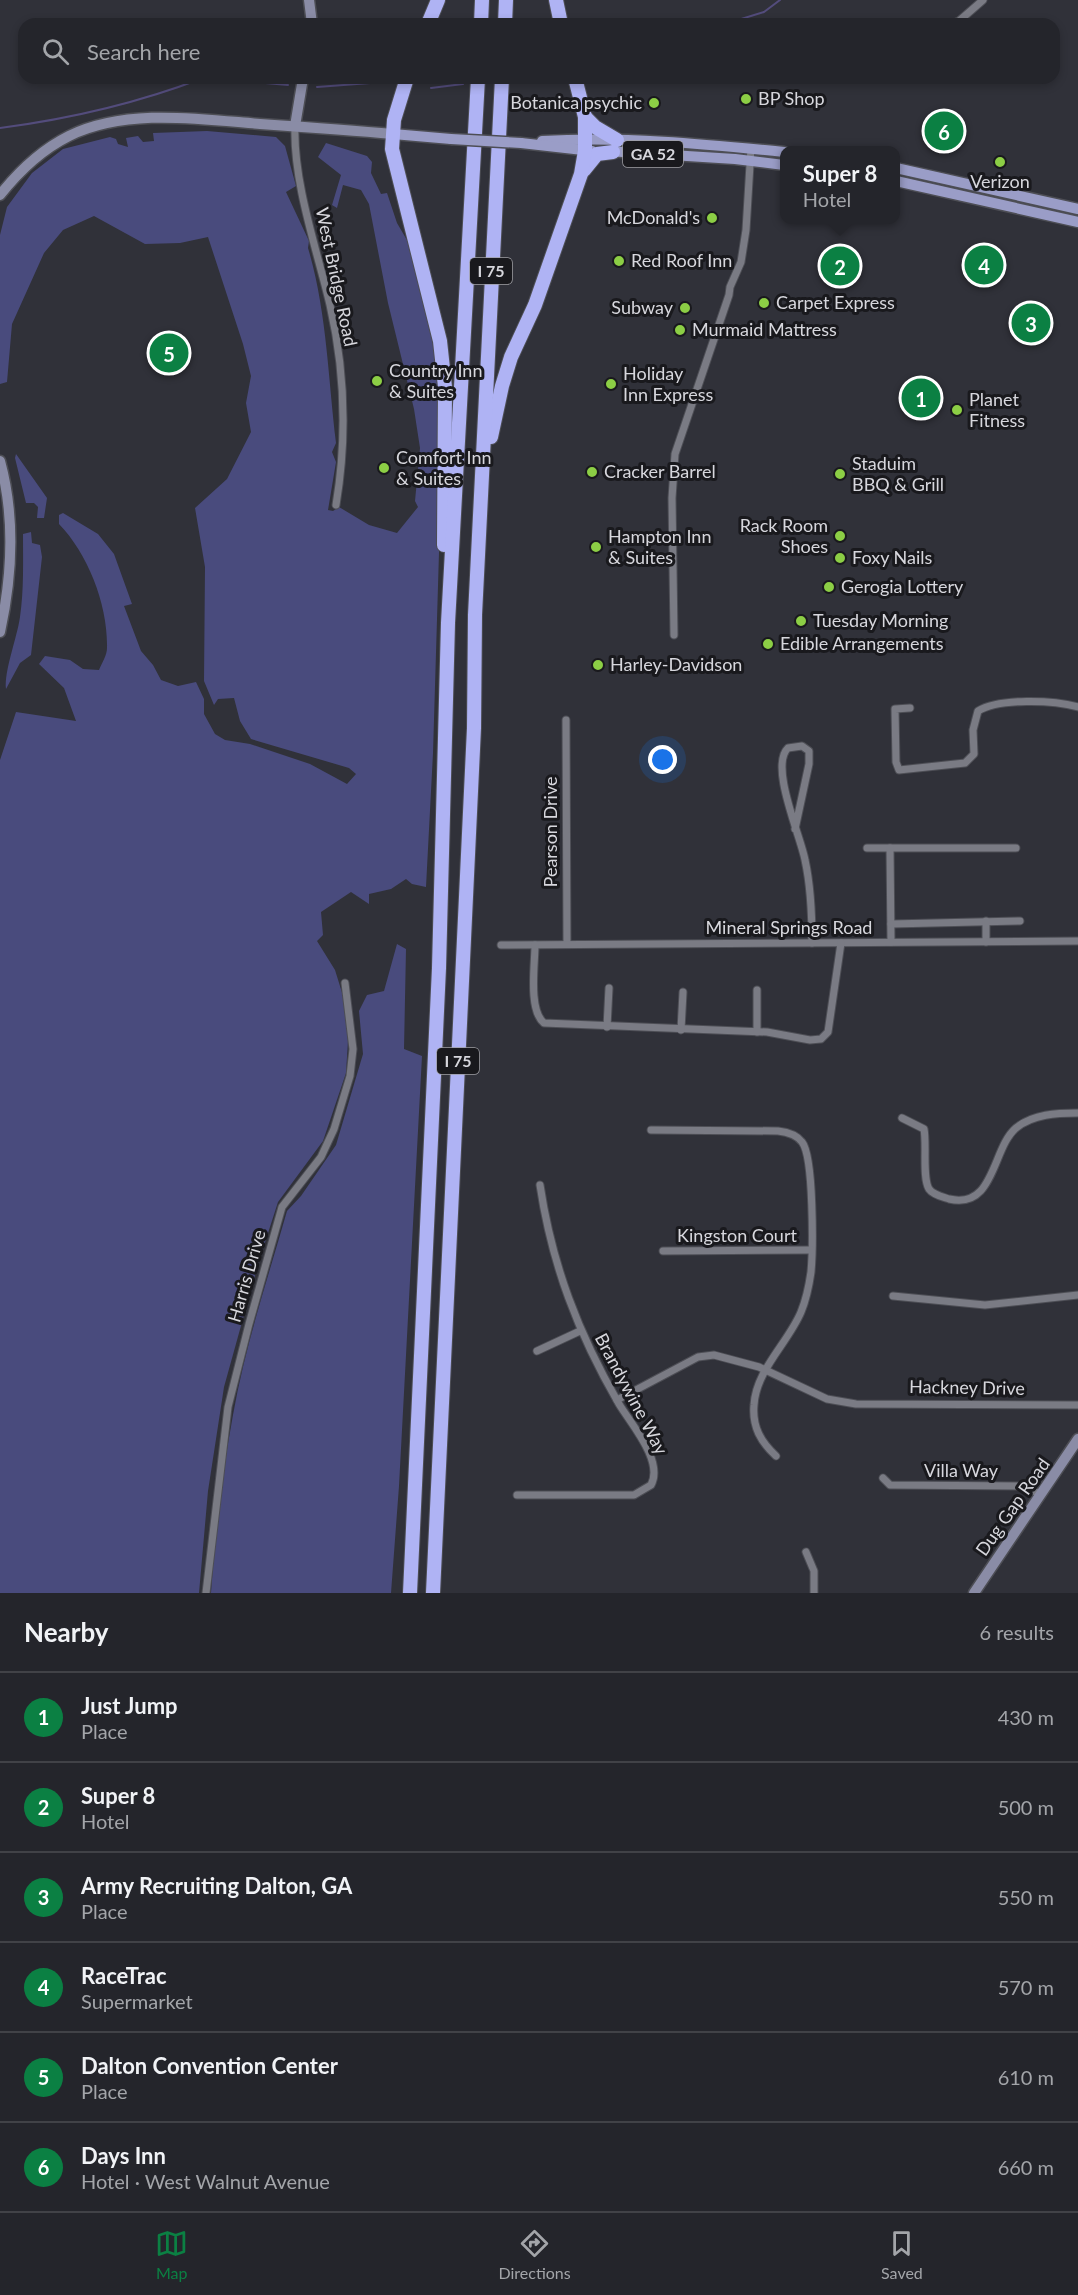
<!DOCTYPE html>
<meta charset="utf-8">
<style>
:root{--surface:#24252b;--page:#2c2d33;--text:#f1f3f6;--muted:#a3a5a9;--line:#414247;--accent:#0b8043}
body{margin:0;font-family:Lato,sans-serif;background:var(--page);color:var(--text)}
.you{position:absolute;left:663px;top:760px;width:21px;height:21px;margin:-15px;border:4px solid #fff;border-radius:50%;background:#1a73e8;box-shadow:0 0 0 9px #1a73e833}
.badge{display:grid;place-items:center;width:39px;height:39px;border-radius:50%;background:var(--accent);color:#fff;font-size:20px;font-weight:700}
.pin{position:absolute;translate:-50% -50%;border:3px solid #fff;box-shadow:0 2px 6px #0006}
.popup{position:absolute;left:780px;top:146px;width:120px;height:78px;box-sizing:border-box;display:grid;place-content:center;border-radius:12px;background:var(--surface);filter:drop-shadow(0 2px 4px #0005);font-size:20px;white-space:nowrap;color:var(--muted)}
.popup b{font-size:22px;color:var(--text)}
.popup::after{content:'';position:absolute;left:50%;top:100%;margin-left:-12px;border:12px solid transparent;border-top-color:var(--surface)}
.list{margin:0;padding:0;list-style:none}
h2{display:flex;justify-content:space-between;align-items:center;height:78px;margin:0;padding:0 24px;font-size:26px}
h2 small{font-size:20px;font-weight:400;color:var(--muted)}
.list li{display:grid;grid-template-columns:39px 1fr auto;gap:18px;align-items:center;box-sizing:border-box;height:90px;padding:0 24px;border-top:2px solid var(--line)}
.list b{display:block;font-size:22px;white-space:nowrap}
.list p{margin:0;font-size:20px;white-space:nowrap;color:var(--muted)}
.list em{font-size:20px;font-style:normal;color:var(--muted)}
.icon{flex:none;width:33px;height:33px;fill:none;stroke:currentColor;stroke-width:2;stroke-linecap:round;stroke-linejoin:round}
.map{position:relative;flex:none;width:1078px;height:1593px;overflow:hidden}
.search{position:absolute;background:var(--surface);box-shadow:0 3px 9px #0003;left:18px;right:18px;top:18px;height:66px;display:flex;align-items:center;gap:15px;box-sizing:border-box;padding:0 21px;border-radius:18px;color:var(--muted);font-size:22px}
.sheet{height:618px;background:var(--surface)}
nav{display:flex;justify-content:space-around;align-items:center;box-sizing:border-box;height:84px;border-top:2px solid var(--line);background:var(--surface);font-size:16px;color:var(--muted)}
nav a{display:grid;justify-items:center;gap:3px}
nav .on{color:var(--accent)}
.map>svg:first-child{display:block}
.green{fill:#494b7d}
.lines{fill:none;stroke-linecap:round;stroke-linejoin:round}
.stream{stroke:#534c7c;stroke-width:2}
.street-casing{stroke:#4d4e55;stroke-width:9}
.secondary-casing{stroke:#4d4e55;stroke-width:13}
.primary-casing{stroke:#4d4e55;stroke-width:13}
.highway-casing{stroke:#4d4e55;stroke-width:16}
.street{stroke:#7a7b84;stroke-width:7}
.secondary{stroke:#8a8ca6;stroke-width:10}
.primary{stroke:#9a9dc7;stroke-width:10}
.highway{stroke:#afb3f4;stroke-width:14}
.primary-bridge-casing{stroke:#4d4e55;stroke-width:13;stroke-linecap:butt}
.primary-bridge{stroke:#9a9dc7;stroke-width:10}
.poi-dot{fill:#8cce45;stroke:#19191d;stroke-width:2}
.labels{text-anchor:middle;stroke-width:6;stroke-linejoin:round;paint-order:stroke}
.shield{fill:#19191d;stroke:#9e9ea3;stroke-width:1.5}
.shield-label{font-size:16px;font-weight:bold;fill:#d7d7dd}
.poi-label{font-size:18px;fill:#d7d7dd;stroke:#19191d;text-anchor:start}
.street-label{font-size:18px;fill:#d7d7dd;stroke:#19191d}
</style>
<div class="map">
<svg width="1078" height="1593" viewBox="0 0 1078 1593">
<rect width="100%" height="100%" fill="#303139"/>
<!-- green -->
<g class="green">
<path d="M207 131 276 137 285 146 296 186 286 192 309 241 308 248C327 312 328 378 336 443L332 452 336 462 328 510 333 511 339 507 369 525 397 533 418 507 415 501 420 448 414 409 388 303 369 204 361 190 343 185 337 208 332 205 341 175 318 157 326 143 367 156 372 162 371 173 381 194 387 193 397 223 411 247 430 309 443 419 433 753 426 887 412 884 406 879 391 889 369 894V904L351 892 321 912 323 935 317 941 335 970 344 999 348 1041 346 1073 323 1141 278 1202 259 1261 224 1387 208 1491 199 1593H0V760L16 712 76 721 64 688 39 664 45 656 70 660 83 669 99 670C102 663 107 655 107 648 108 605 88 554 59 524V515L63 513 98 534 114 554 132 604 124 606 141 651 153 665 161 680 178 686 196 682 204 699V714L215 734 225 740 250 744 310 764 347 784 356 774 349 768 251 739 240 721 234 698 218 699 214 705 204 681 205 567 195 508 227 479 251 432 246 403 251 376 243 344 208 237 180 243 145 244 94 216 63 230 44 253 12 324 7 382 0 384V235L7 207 32 173 63 149 110 137 116 139 118 144 128 147 126 138 138 136 143 142 154 141 153 133Z"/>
<polygon points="16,454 47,498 44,518 37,518 38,507 34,503 26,503 15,458"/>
<path d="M31 532 32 543 40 545 42 557 31 655 20 663 6 689C4 671 17 638 20 617 24 590 23 561 23 534Z"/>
<path d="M397 944 406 949 404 1049 422 1056 399 1486 391 1593H211C215 1533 222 1474 233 1415 245 1346 268 1278 287 1211L301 1196 336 1145 363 1054 359 1011 367 995 384 991Z"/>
</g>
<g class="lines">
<!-- stream -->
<g class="stream">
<polyline points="725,24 764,12 780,0"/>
<polyline points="211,78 288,85"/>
<polyline points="317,87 397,81"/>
<polyline points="431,88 463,84"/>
<path d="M0 128C69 119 138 103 203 78"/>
</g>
<defs>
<g id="street">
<polyline points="952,24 959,21 983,0"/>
<path d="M295 126C293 182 317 250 330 305 345 371 347 439 336 505"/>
<polyline points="674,635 672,498 675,454 729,295 730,287 741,262 746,230 751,148"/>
<path d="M910 708 895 709 896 762 899 770 965 763 974 754 973 730 978 711C999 698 1053 700 1078 707"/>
<polyline points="566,720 567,944"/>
<path d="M795 829 809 764V751L802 746 788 748C769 766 801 837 805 860 811 887 812 915 812 943"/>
<polyline points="867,848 1016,848"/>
<polyline points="890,848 891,942"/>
<polyline points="891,924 1020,921"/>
<polyline points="986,942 986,921"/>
<polyline points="501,945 1078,941"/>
<path d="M535 945C535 964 528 1010 544 1023L767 1032 810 1040 821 1039 828 1032 841 943"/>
<polyline points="607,1027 609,988"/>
<polyline points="681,1030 683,992"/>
<polyline points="757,1032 757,990"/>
<path d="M902 1118 924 1129C927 1144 922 1178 929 1189 933 1195 943 1197 949 1199 995 1210 992 1148 1016 1128 1033 1114 1057 1113 1078 1113"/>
<path d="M651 1130 778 1131C787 1132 796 1134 802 1142 814 1157 813 1250 811 1272 809 1286 806 1300 801 1312 788 1343 756 1370 754 1405 752 1427 761 1442 776 1456"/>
<polyline points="663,1251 811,1250"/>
<polyline points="893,1296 985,1305 1078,1295"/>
<polyline points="537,1351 580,1331"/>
<polyline points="617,1400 698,1357 714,1355 759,1367 827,1399 856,1404 1078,1405"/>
<polyline points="883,1478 890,1485 1020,1486 1041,1494"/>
<path d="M517 1495H634L651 1485C664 1461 631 1424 619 1404 578 1333 552 1265 540 1185"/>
<polyline points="806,1552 814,1571 814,1593"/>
<polyline points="206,1593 228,1407 249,1324 282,1207 321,1157 334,1129 350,1076 353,1049 345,983"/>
</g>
<g id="secondary">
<polyline points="309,0 312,24"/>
<polyline points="295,126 303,78"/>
<path d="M0 195C19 171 41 150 69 136 126 108 199 119 260 124 304 127 348 130 393 134"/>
<path d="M0 461C15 516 12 577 0 632"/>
<polyline points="974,1593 1078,1439"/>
</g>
<g id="primary">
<polyline points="393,134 451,139"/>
<path d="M542 141C623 136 704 144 784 152"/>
<polyline points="521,143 592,151"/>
<polyline points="607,151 735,159 784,165"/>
<polyline points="896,168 1078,209"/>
<polyline points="896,181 1078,222"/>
</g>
<g id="highway">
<polyline points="556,0 561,24"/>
<polyline points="428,24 438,0"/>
<polyline points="481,24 482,0"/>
<polyline points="505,24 506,0"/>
<polyline points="407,78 394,120 392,149 440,341 445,387 444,545"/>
<polyline points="585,117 595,127 617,140"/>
<polyline points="584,170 597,154 613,152"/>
<polyline points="491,437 502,386 511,357 535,305 581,174 585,151 585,117 575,78"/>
<polyline points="410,1593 439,968 448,623 478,78"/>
<polyline points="433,1593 474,728 475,615 502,78"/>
</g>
</defs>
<!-- street casing -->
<use href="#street" class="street-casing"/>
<!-- secondary casing -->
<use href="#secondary" class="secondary-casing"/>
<!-- primary casing -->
<use href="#primary" class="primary-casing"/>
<!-- highway casing -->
<use href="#highway" class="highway-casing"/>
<!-- street -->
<use href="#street" class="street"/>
<!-- secondary -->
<use href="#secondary" class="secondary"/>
<!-- primary -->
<use href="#primary" class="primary"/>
<!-- highway -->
<use href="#highway" class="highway"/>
<defs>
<polyline id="primary-bridge" points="451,139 521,143"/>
</defs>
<!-- primary-bridge casing -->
<use href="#primary-bridge" class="primary-bridge-casing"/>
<!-- primary-bridge -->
<use href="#primary-bridge" class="primary-bridge"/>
</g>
<!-- markers -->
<g class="poi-dot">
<circle cx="746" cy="99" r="6"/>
<circle cx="654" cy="103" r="6"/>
<circle cx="1000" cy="162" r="6"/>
<circle cx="712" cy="218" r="6"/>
<circle cx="619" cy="261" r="6"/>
<circle cx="764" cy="303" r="6"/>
<circle cx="685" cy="308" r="6"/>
<circle cx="680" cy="330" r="6"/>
<circle cx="377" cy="381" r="6"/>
<circle cx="611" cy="384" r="6"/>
<circle cx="957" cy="410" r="6"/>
<circle cx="384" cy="468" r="6"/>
<circle cx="592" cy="472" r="6"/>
<circle cx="840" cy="474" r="6"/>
<circle cx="840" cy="536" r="6"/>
<circle cx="596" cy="547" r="6"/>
<circle cx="840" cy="558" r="6"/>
<circle cx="829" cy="587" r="6"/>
<circle cx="801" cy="621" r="6"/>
<circle cx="768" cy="644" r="6"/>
<circle cx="598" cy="665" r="6"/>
</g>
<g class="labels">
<!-- shield labels -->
<g class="shield">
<rect x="623" y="141" width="60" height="26" rx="4.5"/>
<rect x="470" y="258" width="42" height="26" rx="4.5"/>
<rect x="437" y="1048" width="42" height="26" rx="4.5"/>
</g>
<g class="shield-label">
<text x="653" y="160">GA 52</text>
<text x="491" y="277">I 75</text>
<text x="458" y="1067">I 75</text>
</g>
<!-- poi labels -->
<g class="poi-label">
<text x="758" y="105">BP Shop</text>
<text x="642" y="109" text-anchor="end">Botanica psychic</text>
<text x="1000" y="188" text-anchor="middle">Verizon</text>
<text x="700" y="224" text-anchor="end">McDonald's</text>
<text x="631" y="267">Red Roof Inn</text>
<text x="776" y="309">Carpet Express</text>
<text x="673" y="314" text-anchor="end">Subway</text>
<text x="692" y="336">Murmaid Mattress</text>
<text x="389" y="377">Country Inn<tspan x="389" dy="21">&amp; Suites</tspan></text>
<text x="623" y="380">Holiday<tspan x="623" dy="21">Inn Express</tspan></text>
<text x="969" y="406">Planet<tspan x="969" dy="21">Fitness</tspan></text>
<text x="396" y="464">Comfort Inn<tspan x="396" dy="21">&amp; Suites</tspan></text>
<text x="852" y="470">Staduim<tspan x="852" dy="21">BBQ &amp; Grill</tspan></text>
<text x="604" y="478">Cracker Barrel</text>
<text x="828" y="532" text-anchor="end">Rack Room<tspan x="828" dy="21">Shoes</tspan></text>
<text x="608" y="543">Hampton Inn<tspan x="608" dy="21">&amp; Suites</tspan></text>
<text x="852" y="564">Foxy Nails</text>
<text x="841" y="593">Gerogia Lottery</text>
<text x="813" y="627">Tuesday Morning</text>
<text x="780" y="650">Edible Arrangements</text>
<text x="610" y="671">Harley-Davidson</text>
</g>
<!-- street labels -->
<g class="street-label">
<text transform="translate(336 277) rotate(78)" y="6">West Bridge Road</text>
<text transform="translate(551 832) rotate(-90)" y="6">Pearson Drive</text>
<text x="789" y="934">Mineral Springs Road</text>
<text x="737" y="1242">Kingston Court</text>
<text transform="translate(247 1276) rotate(-74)" y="6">Harris Drive</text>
<text transform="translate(967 1388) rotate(1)" y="6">Hackney Drive</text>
<text transform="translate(631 1394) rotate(62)" y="6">Brandywine Way</text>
<text x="961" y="1477">Villa Way</text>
<text transform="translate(1013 1507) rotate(-55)" y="6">Dug Gap Road</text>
</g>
</g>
</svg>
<div class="you"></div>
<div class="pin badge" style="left:921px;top:398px">1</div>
<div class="pin badge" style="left:840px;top:266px">2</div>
<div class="popup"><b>Super 8</b>Hotel</div>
<div class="pin badge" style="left:1031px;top:323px">3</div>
<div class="pin badge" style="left:984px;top:265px">4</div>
<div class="pin badge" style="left:169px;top:353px">5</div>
<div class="pin badge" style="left:944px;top:131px">6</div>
<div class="search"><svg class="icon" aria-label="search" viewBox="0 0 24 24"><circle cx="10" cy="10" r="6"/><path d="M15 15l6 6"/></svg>Search here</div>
</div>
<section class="sheet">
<h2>Nearby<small>6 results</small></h2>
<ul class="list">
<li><span class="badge">1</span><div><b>Just Jump</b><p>Place</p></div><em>430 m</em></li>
<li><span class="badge">2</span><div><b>Super 8</b><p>Hotel</p></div><em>500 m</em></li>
<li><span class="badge">3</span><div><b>Army Recruiting Dalton, GA</b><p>Place</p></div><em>550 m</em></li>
<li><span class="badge">4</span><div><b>RaceTrac</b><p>Supermarket</p></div><em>570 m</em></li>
<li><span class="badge">5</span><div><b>Dalton Convention Center</b><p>Place</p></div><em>610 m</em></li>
<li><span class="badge">6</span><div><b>Days Inn</b><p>Hotel · West Walnut Avenue</p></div><em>660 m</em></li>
</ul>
</section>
<nav>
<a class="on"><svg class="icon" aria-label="map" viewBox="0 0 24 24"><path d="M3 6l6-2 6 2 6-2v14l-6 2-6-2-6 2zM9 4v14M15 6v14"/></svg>Map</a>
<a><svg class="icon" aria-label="directions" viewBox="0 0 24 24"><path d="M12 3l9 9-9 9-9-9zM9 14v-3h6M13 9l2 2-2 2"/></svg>Directions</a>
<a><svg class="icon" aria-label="saved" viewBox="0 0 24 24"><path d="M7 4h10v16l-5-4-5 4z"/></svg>Saved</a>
</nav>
